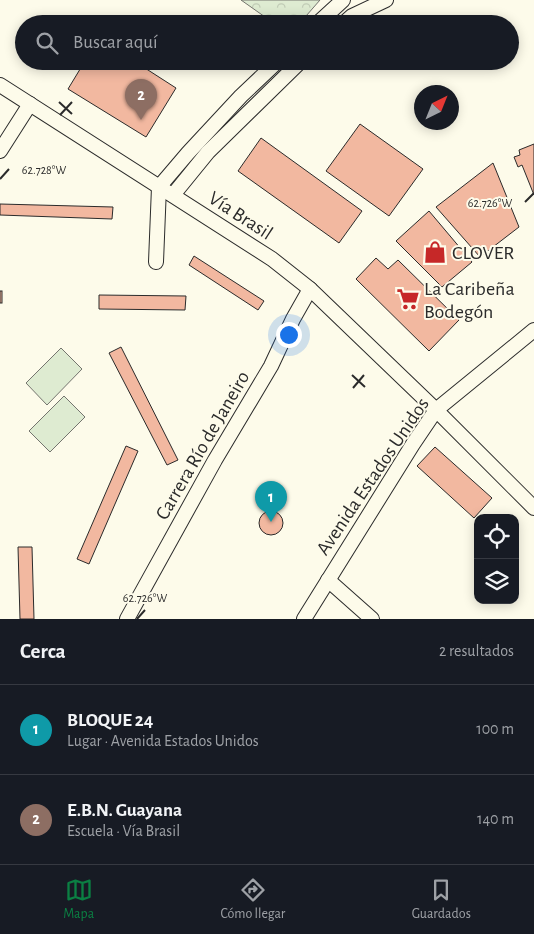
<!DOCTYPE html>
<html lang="es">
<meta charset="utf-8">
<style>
:root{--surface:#171b24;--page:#20242c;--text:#f1f3f6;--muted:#9ea1a6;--line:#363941;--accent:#0b8043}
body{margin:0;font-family:"Alegreya Sans",sans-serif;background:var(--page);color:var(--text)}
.controls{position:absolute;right:15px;bottom:15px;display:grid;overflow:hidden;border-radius:10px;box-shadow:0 2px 12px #0003}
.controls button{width:45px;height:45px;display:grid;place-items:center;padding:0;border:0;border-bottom:1px solid var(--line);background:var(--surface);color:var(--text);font:25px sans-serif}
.compass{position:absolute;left:414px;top:85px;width:45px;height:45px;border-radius:50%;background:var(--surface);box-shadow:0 2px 12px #0003;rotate:43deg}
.you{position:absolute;left:288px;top:334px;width:18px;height:18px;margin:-12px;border:4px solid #fff;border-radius:50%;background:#1a73e8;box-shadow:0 0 0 8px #1a73e833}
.badge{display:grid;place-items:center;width:32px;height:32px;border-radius:50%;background:var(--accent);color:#fff;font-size:16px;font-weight:700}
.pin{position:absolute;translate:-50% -41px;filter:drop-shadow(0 1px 2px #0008)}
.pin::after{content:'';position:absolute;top:26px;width:18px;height:15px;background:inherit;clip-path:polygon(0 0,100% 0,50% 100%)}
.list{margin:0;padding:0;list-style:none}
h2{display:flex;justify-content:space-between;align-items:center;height:65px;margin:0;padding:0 20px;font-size:21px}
h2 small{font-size:16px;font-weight:400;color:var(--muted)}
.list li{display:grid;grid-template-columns:32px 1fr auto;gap:15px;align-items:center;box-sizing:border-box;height:90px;padding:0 20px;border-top:1px solid var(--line)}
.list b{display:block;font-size:19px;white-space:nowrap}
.list p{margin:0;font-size:16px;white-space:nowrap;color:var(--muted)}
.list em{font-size:16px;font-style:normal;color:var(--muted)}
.icon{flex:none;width:28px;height:28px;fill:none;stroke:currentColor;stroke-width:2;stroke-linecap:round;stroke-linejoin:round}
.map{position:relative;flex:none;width:534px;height:619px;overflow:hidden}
.search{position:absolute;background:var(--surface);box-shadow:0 2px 12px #0003;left:15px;right:15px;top:15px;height:55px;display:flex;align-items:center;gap:12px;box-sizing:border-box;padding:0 18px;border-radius:28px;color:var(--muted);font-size:19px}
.sheet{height:245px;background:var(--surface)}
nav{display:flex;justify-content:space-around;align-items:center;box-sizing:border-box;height:70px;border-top:1px solid var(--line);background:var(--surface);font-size:14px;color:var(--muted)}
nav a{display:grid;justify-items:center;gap:2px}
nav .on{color:var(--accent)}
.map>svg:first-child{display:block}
.park{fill:url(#park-crowns);stroke:#74746e}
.pitch{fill:#deebd1;stroke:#74746e}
.building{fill:#f2b8a0;stroke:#2b2b2b}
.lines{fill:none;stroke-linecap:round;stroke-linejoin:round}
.minor-casing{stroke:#2b2b2b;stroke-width:16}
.minor{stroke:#fdfbea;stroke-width:14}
.ticks{fill:none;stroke:#2b2b2b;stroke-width:2}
.labels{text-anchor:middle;stroke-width:4;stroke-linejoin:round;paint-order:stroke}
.street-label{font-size:20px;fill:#2b2b2b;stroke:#fdfbea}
.poi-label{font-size:20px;fill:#2b2b2b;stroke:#fdfbea;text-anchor:start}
.ticks-label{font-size:12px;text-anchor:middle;fill:#2b2b2b;stroke:#fdfbea;stroke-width:4;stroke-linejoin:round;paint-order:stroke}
</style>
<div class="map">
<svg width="534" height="619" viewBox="0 0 534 619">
<defs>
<pattern id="park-crowns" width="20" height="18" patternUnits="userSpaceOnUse" patternTransform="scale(1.25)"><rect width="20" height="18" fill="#deebd1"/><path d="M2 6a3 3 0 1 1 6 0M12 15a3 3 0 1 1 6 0" fill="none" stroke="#bfcab4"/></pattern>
</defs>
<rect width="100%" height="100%" fill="#fdfbea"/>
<!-- park -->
<polygon class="park" points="241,0 320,0 299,24 275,24"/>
<!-- pitch -->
<g class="pitch">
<polygon points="61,348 82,369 47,405 26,383"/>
<polygon points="64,396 85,417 50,452 29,431"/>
</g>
<!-- building -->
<g class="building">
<polygon points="85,61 134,61 176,88 146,137 68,89"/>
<polygon points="360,124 423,169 389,216 326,171"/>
<polygon points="261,138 362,211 339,243 238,171"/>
<polygon points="534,144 534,195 522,165 518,167 514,157 520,155 519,150"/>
<polygon points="493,163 519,227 480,257 436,207"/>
<polygon points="0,204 113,207 112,219 0,215"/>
<polygon points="429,211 472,262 442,287 396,241"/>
<polygon points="194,256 264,301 258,310 189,265"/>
<polygon points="376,258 388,269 398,260 459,320 429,351 356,279"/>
<rect x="0" y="291" width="2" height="12"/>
<polygon points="99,295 186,296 185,310 99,309"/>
<polygon points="121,347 178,460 167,465 109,353"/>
<polygon points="126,446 138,451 89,564 77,559"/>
<polygon points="435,447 492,498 474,518 417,466"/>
<circle cx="271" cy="523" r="12"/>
<polygon points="18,547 32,547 34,619 20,619"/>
</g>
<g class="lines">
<defs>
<g id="minor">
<polyline points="317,24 343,0"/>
<polyline points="343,24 352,16 386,0"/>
<polyline points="0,85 272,259 310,289 436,410 534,508"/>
<polyline points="0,151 30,104"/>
<polyline points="173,195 208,152 301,61"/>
<polyline points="156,262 159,187 188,153 241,96 278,61"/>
<polyline points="328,580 372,619"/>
<polyline points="127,619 215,460 271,366 293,319 310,289"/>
<polyline points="304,619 413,444 436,410 534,330"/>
</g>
</defs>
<!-- minor casing -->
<use href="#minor" class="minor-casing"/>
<!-- minor -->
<use href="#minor" class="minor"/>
</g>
<!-- ticks -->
<path class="ticks" d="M59 102 72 114M60 115 72 102M0 179 9 169M525 202 534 193M352 375 365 387M353 388 364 375M137 619 145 610"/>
<!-- icons -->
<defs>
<symbol id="shop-bare" viewBox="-9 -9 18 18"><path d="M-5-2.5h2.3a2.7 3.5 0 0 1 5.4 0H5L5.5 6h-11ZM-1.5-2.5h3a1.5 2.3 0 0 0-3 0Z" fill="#c62828" stroke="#fdfbea" stroke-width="2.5" paint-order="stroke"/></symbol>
<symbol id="supermarket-bare" viewBox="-9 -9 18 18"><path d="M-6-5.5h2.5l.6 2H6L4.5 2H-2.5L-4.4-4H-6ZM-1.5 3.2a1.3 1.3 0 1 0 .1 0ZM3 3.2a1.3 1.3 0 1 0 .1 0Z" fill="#c62828" stroke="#fdfbea" stroke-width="2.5" paint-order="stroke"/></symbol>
</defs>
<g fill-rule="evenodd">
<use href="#shop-bare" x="419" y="236" width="32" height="32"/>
<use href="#supermarket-bare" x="392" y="283" width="32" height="32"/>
</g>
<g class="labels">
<!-- street labels -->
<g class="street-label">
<text transform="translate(241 215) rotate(33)" y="7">Vía Brasil</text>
<text transform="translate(202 445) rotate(-60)" y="7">Carrera Río de Janeiro</text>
<text transform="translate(372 476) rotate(-56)" y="7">Avenida Estados Unidos</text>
</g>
<!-- poi labels -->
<g class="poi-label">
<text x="452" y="259">CLOVER</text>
<text x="424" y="295">La Caribeña<tspan x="424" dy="23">Bodegón</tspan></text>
</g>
</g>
<g class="ticks-label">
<text x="44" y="174">62.728°W</text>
<text x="490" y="207">62.726°W</text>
<text x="145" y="602">62.726°W</text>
</g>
</svg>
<div class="controls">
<button><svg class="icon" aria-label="locate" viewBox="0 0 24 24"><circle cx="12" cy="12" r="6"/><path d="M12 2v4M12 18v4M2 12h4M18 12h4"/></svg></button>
<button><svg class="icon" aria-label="layers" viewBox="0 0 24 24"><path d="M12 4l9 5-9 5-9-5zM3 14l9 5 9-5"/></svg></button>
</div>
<svg class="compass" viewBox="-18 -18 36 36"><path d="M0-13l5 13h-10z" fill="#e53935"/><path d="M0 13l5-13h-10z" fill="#9ea1a6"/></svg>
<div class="you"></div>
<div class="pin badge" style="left:271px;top:522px;background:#0f9aa8">1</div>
<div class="pin badge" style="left:141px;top:120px;background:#8d6e63">2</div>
<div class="search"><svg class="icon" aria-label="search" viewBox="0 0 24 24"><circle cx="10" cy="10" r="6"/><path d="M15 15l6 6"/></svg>Buscar aquí</div>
</div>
<section class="sheet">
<h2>Cerca<small>2 resultados</small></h2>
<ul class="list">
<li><span class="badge" style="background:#0f9aa8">1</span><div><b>BLOQUE 24</b><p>Lugar · Avenida Estados Unidos</p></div><em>100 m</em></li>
<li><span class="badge" style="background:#8d6e63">2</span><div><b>E.B.N. Guayana</b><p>Escuela · Vía Brasil</p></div><em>140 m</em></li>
</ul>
</section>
<nav>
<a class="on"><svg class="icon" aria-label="map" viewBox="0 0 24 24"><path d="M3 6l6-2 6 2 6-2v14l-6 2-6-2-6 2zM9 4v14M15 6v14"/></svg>Mapa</a>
<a><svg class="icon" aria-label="directions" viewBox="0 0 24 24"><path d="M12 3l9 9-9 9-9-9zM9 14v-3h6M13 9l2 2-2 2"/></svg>Cómo llegar</a>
<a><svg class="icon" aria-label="saved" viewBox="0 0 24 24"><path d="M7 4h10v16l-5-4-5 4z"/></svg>Guardados</a>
</nav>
